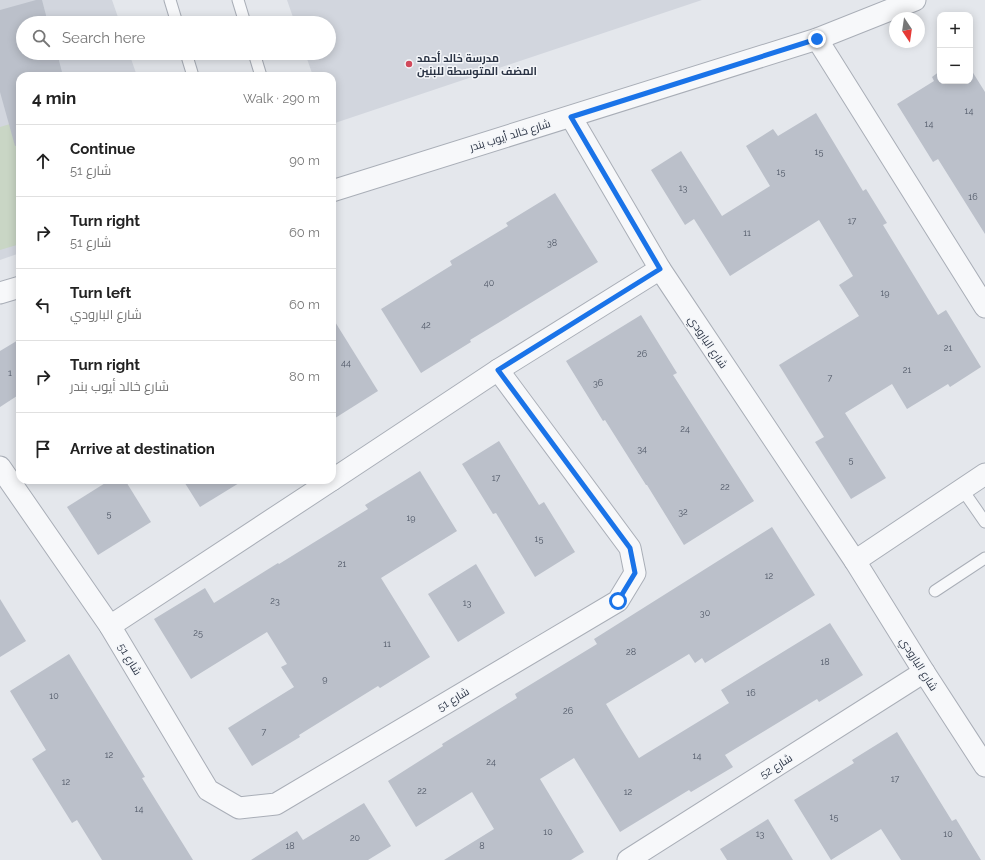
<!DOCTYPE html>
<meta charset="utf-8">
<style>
:root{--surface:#fff;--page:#f6f6f6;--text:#222;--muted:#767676;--line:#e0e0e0}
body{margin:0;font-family:Raleway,Cairo,sans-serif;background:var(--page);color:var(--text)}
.controls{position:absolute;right:12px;top:12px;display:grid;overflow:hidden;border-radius:8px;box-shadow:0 2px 10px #0003}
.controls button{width:36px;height:36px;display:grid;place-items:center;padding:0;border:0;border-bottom:1px solid var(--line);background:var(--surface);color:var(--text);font:20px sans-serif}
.compass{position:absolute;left:889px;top:12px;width:36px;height:36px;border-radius:50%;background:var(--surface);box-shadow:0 2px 10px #0003;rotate:167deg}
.stop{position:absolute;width:12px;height:12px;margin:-9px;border:3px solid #1a73e8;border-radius:50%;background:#fff}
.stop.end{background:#1a73e8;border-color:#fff;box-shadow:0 1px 4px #0008}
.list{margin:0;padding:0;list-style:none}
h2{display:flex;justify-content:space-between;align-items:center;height:52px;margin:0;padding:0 16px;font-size:17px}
h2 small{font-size:13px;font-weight:400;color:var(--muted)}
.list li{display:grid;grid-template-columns:26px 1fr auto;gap:12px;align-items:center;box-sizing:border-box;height:72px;padding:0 16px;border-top:1px solid var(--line)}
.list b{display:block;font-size:15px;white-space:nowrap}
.list p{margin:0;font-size:13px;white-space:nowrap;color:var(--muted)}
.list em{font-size:13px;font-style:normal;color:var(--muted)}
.icon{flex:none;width:22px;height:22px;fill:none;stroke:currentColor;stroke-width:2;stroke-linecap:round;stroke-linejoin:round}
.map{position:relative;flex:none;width:985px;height:860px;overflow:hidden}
.search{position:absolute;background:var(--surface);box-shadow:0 2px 10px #0003;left:16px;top:16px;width:320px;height:44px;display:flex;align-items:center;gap:10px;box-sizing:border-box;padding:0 14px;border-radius:22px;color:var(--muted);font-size:15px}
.panel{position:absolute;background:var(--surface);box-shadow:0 2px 10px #0003;left:16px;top:72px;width:320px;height:412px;border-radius:12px}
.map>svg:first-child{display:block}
.built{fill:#d2d6de}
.green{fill:#c9d6c5}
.building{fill:#bbc0ca}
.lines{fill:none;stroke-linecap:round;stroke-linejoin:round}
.lane-casing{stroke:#a9aeb7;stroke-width:13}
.street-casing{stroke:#a9aeb7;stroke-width:23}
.lane{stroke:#f7f8fa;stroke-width:11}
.street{stroke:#f7f8fa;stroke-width:21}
.route{stroke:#1a73e8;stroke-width:5}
.poi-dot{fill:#d1495b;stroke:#f4f6f9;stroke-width:1.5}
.labels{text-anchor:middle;stroke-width:3;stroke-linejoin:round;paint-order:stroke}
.number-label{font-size:9px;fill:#4f5766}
.poi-label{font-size:11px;font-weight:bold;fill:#2b3445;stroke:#f4f6f9;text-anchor:start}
.street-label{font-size:11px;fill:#2b3445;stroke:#f4f6f9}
</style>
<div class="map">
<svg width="985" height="860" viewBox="0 0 985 860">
<rect width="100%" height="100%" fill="#e4e7ec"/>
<!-- built -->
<g class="built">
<polygon points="0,0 112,0 120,23 23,23 23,53 129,53 137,76 20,76 20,253 0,260"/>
<polygon points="287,0 702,0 332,124 332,76 313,76 305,53 329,53 329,23 295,23"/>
</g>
<!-- green -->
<polygon class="green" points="20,121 20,244 0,250 0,127"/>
<!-- building -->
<g class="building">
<polygon points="36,0 42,0 48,23 23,23 23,53 57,53 63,76 20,76 20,145 15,146 0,92 0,10"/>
<polygon points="970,68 985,92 985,234 938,159 933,162 897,104 934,81 932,77 940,71 940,81 970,81"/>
<polygon points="816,113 863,191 866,189 887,223 883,225 938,315 946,310 981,367 950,387 948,384 907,409 892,384 845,413 886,478 851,499 815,442 824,437 779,365 859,316 839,285 853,276 819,220 730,276 694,219 685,225 651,170 681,151 722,216 770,186 746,146 773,129 778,136"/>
<polygon points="555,193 598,262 470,340 471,342 421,373 381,309 452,265 450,261 508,226 506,223"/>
<polygon points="641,315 677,373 673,375 754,501 684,545 647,485 646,485 605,420 603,421 566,361"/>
<polygon points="332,317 378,391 332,420"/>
<polygon points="20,339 20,394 0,407 0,351"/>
<polygon points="499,441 539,505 544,502 575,552 535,577 496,513 493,514 462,464"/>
<polygon points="420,471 457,531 381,578 430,657 380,688 378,686 299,735 300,737 252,766 228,728 294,687 281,667 287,664 267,632 191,679 154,619 205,588 214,603 278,563 279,564 368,509 365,505"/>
<polygon points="110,480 125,480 151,522 98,555 67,507"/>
<polygon points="183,480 244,480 200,507"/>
<polygon points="772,527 815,595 705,663 702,658 695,663 689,654 606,704 621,729 639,758 729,703 721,690 830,623 863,675 819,702 817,699 725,755 733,767 691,792 689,790 620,832 574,758 540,779 584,852 571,860 444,860 494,829 472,792 416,827 388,781 443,746 442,744 517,698 515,694 597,644 594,639"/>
<polygon points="476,564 505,613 458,642 428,594"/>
<polygon points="0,599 26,641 0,657"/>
<polygon points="69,654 145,777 142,778 193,860 102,860 77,820 72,823 32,759 46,750 10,691"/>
<polygon points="897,732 952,821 956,819 981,860 901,860 881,829 831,860 794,800 854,763 852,760"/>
<polygon points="364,803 391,846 368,860 251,860 297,831 303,840"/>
<polygon points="768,819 793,860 727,860 720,849"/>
</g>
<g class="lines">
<defs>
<g id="lane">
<polyline points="170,0 177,23"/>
<polyline points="238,0 245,23"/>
<polyline points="186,53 193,76"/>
<polyline points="254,53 261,76"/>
<polyline points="962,489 985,522"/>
<polyline points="935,591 985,558"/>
</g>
<g id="street">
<polyline points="817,39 985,307"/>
<polyline points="571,117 660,269 855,561 924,672 985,766"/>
<polyline points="332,191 817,39 915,0"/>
<polyline points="0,293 20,287"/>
<polyline points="0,467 110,626 208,790 239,808 276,804 618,601 635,573 630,548 498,370"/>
<polyline points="332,480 498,370 660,269"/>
<polyline points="855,561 985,474"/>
<polyline points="110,626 332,480"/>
<polyline points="628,860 924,672"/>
</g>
</defs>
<!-- lane casing -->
<use href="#lane" class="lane-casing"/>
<!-- street casing -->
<use href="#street" class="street-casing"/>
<!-- lane -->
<use href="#lane" class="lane"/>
<!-- street -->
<use href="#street" class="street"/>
</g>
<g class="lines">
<!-- route -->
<polyline class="route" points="618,601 635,573 630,548 498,370 660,269 571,117 817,39"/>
</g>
<!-- markers -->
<circle class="poi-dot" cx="409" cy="64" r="4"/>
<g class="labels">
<!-- number labels -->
<g class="number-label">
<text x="969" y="114">14</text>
<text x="929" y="127">14</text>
<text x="819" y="155">15</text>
<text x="781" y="175">15</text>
<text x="683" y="191">13</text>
<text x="973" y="200">16</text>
<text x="852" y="224">17</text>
<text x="747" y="236">11</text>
<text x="552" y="246">38</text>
<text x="489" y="286">40</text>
<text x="885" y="296">19</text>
<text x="426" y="328">42</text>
<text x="948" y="351">21</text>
<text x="642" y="357">26</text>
<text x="346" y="366">44</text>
<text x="907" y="373">21</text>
<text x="10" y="376">1</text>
<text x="830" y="381">7</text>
<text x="598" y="386">36</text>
<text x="685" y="432">24</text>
<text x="642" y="452">34</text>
<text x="851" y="463">5</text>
<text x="496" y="481">17</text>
<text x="725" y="490">22</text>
<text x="683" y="515">32</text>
<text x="109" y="517">5</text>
<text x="411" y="521">19</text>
<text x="539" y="542">15</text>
<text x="342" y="567">21</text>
<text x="769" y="579">12</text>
<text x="275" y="604">23</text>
<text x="467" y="606">13</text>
<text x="705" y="616">30</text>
<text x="198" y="636">25</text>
<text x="387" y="647">11</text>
<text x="631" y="655">28</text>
<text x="825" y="665">18</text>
<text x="325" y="682">9</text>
<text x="751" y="696">16</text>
<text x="54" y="699">10</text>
<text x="568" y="714">26</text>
<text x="264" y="735">7</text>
<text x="109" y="758">12</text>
<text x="697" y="759">14</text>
<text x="491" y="765">24</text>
<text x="895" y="782">17</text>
<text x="66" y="785">12</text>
<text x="422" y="794">22</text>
<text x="628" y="795">12</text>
<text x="139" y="812">14</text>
<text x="834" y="820">15</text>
<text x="548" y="835">10</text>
<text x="760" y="837">13</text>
<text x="948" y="837">10</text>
<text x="355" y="841">20</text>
<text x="290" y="849">18</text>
<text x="482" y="849">8</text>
</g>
<!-- poi labels -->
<g class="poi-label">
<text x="417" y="62">مدرسة خالد أحمد<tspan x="417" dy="13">المضف المتوسطة للبنين</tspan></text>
</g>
<!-- street labels -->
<g class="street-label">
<text transform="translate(510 135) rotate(-17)" y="4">شارع خالد أيوب بندر</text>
<text transform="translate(708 342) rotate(56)" y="4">شارع البارودي</text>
<text transform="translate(130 659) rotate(59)" y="4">شارع 51</text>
<text transform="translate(919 664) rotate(58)" y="4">شارع البارودي</text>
<text transform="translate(453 699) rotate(-31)" y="4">شارع 51</text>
<text transform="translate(776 766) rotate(-32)" y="4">شارع 52</text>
</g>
</g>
</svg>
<div class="controls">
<button>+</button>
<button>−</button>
</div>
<svg class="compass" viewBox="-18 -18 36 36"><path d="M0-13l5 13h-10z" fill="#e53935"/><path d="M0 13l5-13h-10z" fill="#767676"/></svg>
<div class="stop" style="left:618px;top:601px"></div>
<div class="stop end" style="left:817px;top:39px"></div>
<div class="search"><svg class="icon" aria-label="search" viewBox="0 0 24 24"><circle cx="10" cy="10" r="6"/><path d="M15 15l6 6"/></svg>Search here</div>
<section class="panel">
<h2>4 min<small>Walk · 290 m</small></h2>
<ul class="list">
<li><svg class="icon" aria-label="ahead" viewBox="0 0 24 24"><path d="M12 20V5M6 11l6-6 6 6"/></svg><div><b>Continue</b><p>شارع 51</p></div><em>90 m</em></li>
<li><svg class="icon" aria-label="right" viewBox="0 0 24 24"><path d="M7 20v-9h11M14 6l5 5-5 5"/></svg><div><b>Turn right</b><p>شارع 51</p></div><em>60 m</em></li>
<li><svg class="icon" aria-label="left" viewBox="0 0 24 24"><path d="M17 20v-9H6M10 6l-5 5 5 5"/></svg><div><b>Turn left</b><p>شارع البارودي</p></div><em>60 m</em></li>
<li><svg class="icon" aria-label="right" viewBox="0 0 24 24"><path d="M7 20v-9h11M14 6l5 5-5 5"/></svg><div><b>Turn right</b><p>شارع خالد أيوب بندر</p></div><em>80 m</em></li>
<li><svg class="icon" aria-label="arrive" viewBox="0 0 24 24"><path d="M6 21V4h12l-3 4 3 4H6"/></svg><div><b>Arrive at destination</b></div></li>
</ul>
</section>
</div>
